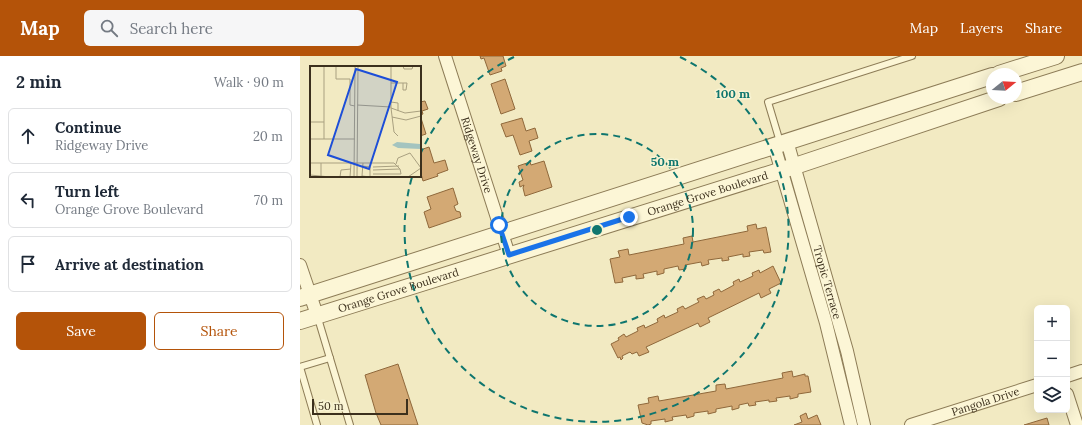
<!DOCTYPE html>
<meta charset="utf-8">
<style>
:root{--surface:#fff;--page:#f6f6f7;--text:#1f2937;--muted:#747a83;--line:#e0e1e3;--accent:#b45309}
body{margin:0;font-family:Lora,serif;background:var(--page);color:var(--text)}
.controls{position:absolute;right:12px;bottom:12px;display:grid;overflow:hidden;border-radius:6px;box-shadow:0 4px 16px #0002}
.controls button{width:36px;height:36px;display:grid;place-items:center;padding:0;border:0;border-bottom:1px solid var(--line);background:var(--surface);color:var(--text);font:20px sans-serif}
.compass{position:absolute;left:686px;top:12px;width:36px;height:36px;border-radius:50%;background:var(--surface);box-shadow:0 4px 16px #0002;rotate:72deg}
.scale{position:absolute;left:12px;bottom:10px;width:96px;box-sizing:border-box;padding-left:4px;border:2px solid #3c301d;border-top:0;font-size:11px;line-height:14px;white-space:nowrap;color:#3c301d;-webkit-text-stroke:3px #f8f3d2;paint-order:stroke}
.stop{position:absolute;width:12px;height:12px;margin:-9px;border:3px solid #1a73e8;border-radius:50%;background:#fff}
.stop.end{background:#1a73e8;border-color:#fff;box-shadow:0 1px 4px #0008}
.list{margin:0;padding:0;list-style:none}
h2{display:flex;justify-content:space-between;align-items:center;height:52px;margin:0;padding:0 16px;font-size:17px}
h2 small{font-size:13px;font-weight:400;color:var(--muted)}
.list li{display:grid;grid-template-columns:26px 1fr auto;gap:12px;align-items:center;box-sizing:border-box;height:56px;margin:0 8px 8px;padding:0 8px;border:1px solid var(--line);border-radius:6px}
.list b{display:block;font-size:15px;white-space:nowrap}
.list p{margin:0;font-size:13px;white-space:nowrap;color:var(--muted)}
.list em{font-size:13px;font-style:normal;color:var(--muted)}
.actions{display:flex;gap:8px;padding:12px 16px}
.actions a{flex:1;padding:9px 0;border:1px solid var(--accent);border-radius:6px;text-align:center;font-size:14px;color:var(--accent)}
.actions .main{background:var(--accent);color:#fff}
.icon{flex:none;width:22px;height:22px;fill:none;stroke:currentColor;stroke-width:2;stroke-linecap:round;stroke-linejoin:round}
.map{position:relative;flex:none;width:782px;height:369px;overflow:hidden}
header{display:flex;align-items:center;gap:24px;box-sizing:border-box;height:56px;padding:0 20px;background:var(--accent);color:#fff}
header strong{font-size:19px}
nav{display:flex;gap:22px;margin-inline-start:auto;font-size:14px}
.search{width:280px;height:36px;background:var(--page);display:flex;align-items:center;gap:10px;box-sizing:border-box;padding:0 14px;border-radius:6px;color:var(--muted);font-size:15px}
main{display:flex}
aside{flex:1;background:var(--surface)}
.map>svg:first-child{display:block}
.building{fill:#d3a974;stroke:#8f683b}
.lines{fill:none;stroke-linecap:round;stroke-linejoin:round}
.service-casing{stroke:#8d7c57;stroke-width:8}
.minor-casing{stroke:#8d7c57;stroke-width:14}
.tertiary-casing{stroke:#8d7c57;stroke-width:18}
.service{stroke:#fcf6d6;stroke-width:6}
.minor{stroke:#fcf6d6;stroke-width:12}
.tertiary{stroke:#fcf6d6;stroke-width:16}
.route{stroke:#1a73e8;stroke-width:5}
.ring{fill:none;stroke:#0f766e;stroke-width:2;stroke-dasharray:7 5}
.labels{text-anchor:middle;stroke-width:3;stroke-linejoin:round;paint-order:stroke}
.street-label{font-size:11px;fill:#3c301d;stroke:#f8f3d2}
.inset-road{fill:none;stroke:#a9a080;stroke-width:1}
.view{fill:#1d4ed8;fill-opacity:0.15;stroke:#1d4ed8;stroke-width:2}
.inset-edge{fill:none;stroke:#3c301d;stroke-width:2}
.centre{fill:#0f766e;stroke:#f8f3d2;stroke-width:2}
.ring-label{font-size:12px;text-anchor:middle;font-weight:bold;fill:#0f766e;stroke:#f8f3d2;stroke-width:3;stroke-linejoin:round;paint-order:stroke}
</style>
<header>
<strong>Map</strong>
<div class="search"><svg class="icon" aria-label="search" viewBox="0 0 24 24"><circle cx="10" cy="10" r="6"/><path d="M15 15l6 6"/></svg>Search here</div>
<nav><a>Map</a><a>Layers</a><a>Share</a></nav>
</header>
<main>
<aside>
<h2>2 min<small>Walk · 90 m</small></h2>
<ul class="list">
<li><svg class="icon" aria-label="ahead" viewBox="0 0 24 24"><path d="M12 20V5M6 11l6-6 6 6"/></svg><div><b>Continue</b><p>Ridgeway Drive</p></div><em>20 m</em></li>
<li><svg class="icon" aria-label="left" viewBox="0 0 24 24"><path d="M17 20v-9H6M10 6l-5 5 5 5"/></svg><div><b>Turn left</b><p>Orange Grove Boulevard</p></div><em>70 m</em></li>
<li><svg class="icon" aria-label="arrive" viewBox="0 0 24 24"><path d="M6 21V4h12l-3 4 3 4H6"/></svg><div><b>Arrive at destination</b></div></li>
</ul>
<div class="actions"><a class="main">Save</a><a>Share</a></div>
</aside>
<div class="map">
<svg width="782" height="369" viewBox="0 0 782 369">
<rect width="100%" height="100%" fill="#f2eac2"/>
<!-- building -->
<g class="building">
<polygon points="180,0 203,0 206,10 201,12 202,15 190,19 184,2 181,3"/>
<polygon points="205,23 215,53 201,58 191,28"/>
<polygon points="125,45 128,53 122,55 123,58 120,59 126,78 120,80 120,46"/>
<polygon points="222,62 226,75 235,72 238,82 229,85 232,95 220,99 213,79 206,81 201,68"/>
<polygon points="129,91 134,107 145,104 148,114 137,118 138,120 123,125 120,114 120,94"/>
<polygon points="244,105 252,131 225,140 223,132 224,129 220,131 219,126 223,124 218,110 230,106 231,109"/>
<polygon points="153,132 158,148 154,150 156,155 160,156 161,161 129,172 124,156 131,153 127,141"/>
<polygon points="456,168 457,173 466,171 471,196 464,197 463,194 449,196 450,200 443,201 443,198 428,201 429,204 422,205 422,202 408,204 409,208 402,210 401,206 385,209 386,213 379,214 378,210 364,213 364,217 357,219 357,215 343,218 344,222 336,223 336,219 322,222 323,226 315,227 310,203 320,201 318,195 328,193 329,199 384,188 383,182 392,180 393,186 448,175 447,170"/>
<polygon points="473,210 481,227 469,233 471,237 461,242 459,237 408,262 410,266 400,271 398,267 346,291 349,296 339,300 337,296 332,298 330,296 322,300 323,302 321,304 320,301 318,302 311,288 319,284 318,282 324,278 326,281 338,275 337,272 344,269 345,272 358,266 357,263 364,259 365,262 378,256 377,253 383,250 385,253 399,246 397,243 404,240 406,243 414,239 413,236 419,233 421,236 434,229 433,226 439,223 440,226 453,220 452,217 459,214 460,217"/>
<polygon points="98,308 118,369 81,369 76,357 65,319"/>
<polygon points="492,315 493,321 505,318 505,320 508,320 511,336 498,338 498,341 490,343 490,340 476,342 477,345 469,346 469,344 455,346 456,349 449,350 448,347 439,349 439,352 432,354 432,350 416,353 416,356 408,358 408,355 394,357 394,360 387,362 386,359 372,361 373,364 365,366 365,363 351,365 351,368 348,369 342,367 338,349 349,347 348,342 358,340 359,345 416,335 416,329 425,328 426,333 483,322 482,317"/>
<polygon points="506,357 508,363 517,359 521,369 494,369 502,366 500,360"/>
<polygon points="747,362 749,369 724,369"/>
</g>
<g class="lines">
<defs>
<g id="service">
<polyline points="480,86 468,46 612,0"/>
<polyline points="17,259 50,369"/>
<polyline points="0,311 17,369"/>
<polyline points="0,311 30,302"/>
</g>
<g id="minor">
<path id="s1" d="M145 0 209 199"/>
<path id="s2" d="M487 85 547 295 564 369"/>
<polyline points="474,89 526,267 551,369"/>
<polyline points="0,209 17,259"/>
<polyline points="767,320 782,315"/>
<polyline points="767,338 777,369"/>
<path id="s3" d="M611 369 737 329"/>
</g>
<g id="tertiary">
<polyline points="699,18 756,0"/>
<polyline points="716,37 782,16"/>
<polyline points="0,242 692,20"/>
<path id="s4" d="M0 265 495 110 699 42"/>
</g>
</defs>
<!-- service casing -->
<use href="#service" class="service-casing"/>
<!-- minor casing -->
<use href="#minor" class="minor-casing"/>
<!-- tertiary casing -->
<use href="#tertiary" class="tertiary-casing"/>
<!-- service -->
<use href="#service" class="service"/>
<!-- minor -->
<use href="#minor" class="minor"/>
<!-- tertiary -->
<use href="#tertiary" class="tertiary"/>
</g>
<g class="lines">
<!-- route -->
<polyline class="route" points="199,169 209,199 329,161"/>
</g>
<!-- distance rings -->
<g class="ring">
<circle cx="297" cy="174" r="96"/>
<path d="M120 99A192 192 0 0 1 214 1M380 1A192 192 0 1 1 112 121"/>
</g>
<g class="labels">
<!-- street labels -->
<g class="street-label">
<text dy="4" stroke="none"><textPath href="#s1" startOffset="104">Ridgeway Drive</textPath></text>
<text dy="4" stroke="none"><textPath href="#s4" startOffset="427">Orange Grove Boulevard</textPath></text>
<text dy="4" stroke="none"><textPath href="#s2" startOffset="147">Tropic Terrace</textPath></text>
<text dy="4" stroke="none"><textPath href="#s4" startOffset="103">Orange Grove Boulevard</textPath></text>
<text dy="4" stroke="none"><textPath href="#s3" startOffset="78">Pangola Drive</textPath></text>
</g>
</g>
<!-- overview -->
<g transform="translate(10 10)">
<rect width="111" height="111" fill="#f2eac2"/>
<path d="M87 76 110 78 111 83 88 82 82 79Z" fill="#a4c4bf"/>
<path class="inset-road" d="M26 0V13H40V39L45 40M81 0V42L84 66 88 70M93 0 94 3H102L103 0M81 17H97L96 24H93V17M81 36 88 37V45M47 39 81 41M81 42 95 47 111 45M82 51 96 54 111 50M0 56H14M0 73H45M14 73V0M0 97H84L90 103 91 108M86 98 88 92 100 87 111 102M52 100 60 101V111L52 110 53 97M63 101 89 100M63 104 90 103M63 108H91M0 109 20 111M11 110V97M30 111 31 104 41 103M40 111 41 97M44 111 45 0M47 111 48 0M98 111 111 102"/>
<path class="view" d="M46 3 87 16 59 103 18 89Z"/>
<rect width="111" height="111" class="inset-edge"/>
</g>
<circle cx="297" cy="174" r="6" class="centre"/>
<g class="ring-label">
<text x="433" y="42">100 m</text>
<text x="365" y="110">50 m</text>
</g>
</svg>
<div class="controls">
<button>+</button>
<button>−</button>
<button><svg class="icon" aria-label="layers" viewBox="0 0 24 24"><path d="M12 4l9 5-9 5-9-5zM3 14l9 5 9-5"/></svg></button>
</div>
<svg class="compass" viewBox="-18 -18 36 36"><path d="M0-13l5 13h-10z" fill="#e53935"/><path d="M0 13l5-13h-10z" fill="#747a83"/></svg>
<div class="scale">50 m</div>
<div class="stop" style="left:199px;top:169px"></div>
<div class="stop end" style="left:329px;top:161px"></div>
</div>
</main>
